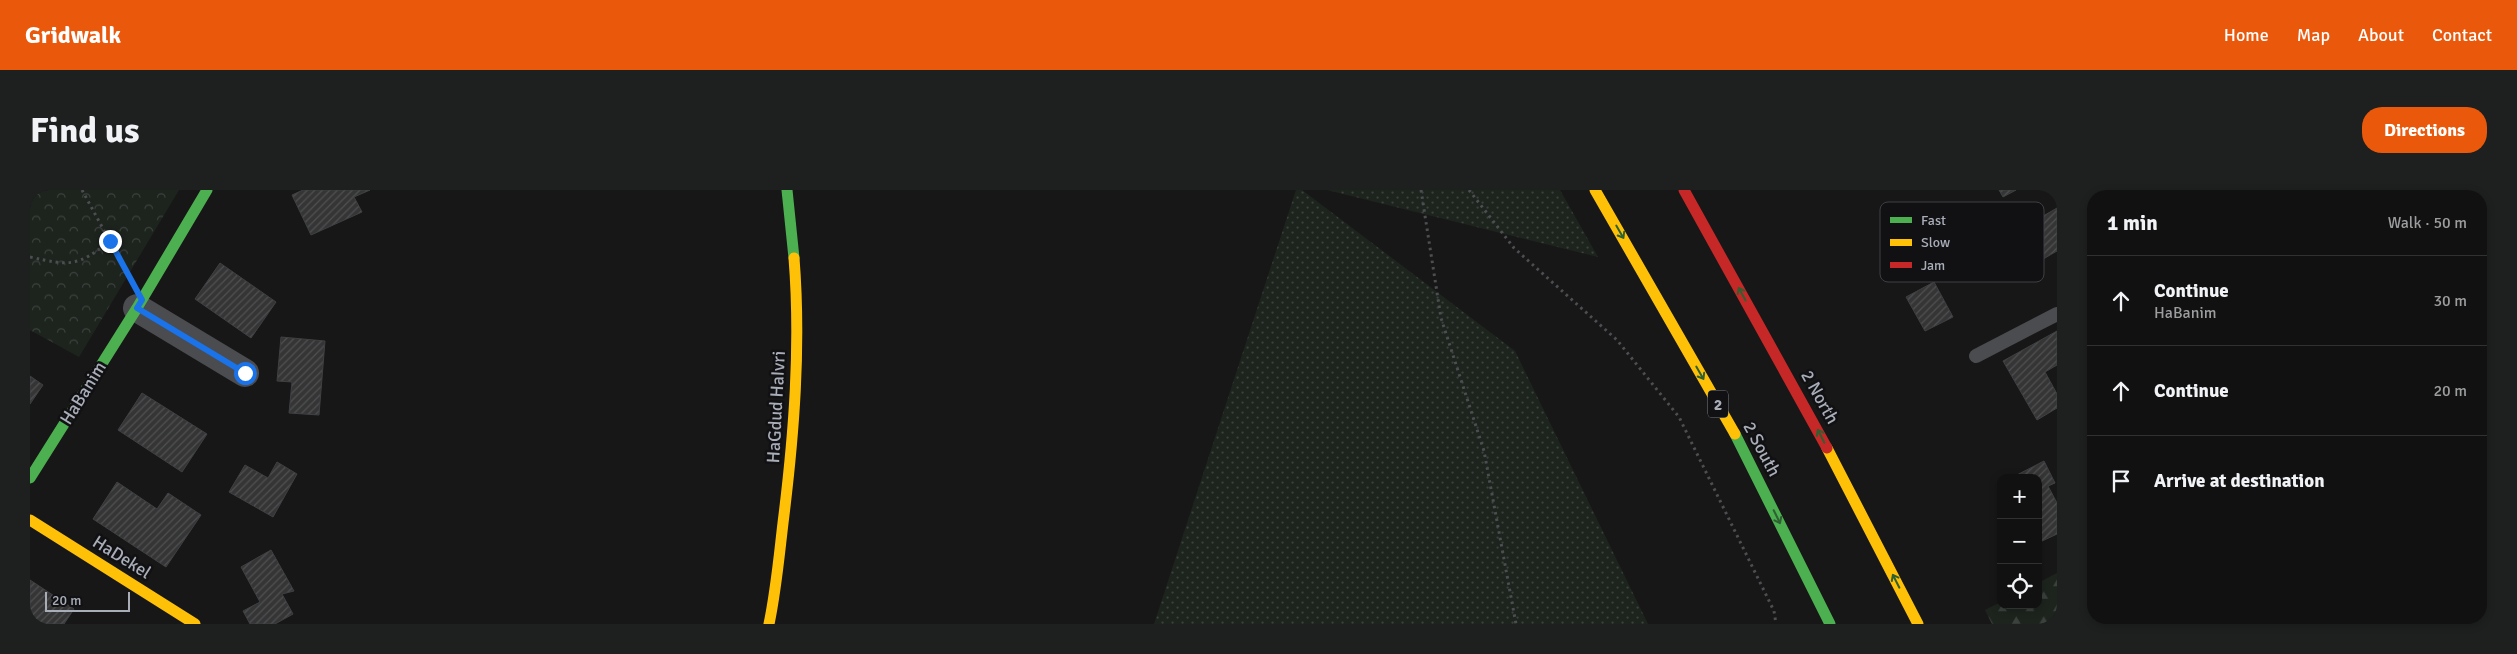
<!DOCTYPE html>
<meta charset="utf-8">
<style>
:root{--surface:#111;--page:#1e1f1f;--text:#f1f3f6;--muted:#9c9d9f;--line:#303131;--accent:#ea580c}
body{margin:0;font-family:Signika,sans-serif;background:var(--page);color:var(--text)}
.controls{position:absolute;right:15px;bottom:15px;display:grid;overflow:hidden;border-radius:10px;box-shadow:0 2px 8px #0003}
.controls button{width:45px;height:45px;display:grid;place-items:center;padding:0;border:0;border-bottom:1px solid var(--line);background:var(--surface);color:var(--text);font:25px sans-serif}
.scale{position:absolute;left:15px;bottom:12px;width:85px;box-sizing:border-box;padding-left:5px;border:2px solid #a8adb8;border-top:0;font-size:14px;line-height:18px;white-space:nowrap;color:#a8adb8;-webkit-text-stroke:4px #111113;paint-order:stroke}
.stop{position:absolute;width:15px;height:15px;margin:-11px;border:4px solid #1a73e8;border-radius:50%;background:#fff}
.stop.end{background:#1a73e8;border-color:#fff;box-shadow:0 1px 5px #0008}
.list{margin:0;padding:0;list-style:none}
h2{display:flex;justify-content:space-between;align-items:center;height:65px;margin:0;padding:0 20px;font-size:21px}
h2 small{font-size:16px;font-weight:400;color:var(--muted)}
.list li{display:grid;grid-template-columns:32px 1fr auto;gap:15px;align-items:center;box-sizing:border-box;height:90px;padding:0 20px;border-top:1px solid var(--line)}
.list b{display:block;font-size:19px;white-space:nowrap}
.list p{margin:0;font-size:16px;white-space:nowrap;color:var(--muted)}
.list em{font-size:16px;font-style:normal;color:var(--muted)}
.icon{flex:none;width:28px;height:28px;fill:none;stroke:currentColor;stroke-width:2;stroke-linecap:round;stroke-linejoin:round}
.map{position:relative;flex:none;width:2027px;height:434px;overflow:hidden;border-radius:20px}
header{display:flex;align-items:center;gap:30px;box-sizing:border-box;height:70px;padding:0 25px;background:var(--accent);color:#fff}
header strong{font-size:24px}
nav{display:flex;gap:28px;margin-inline-start:auto;font-size:18px}
.intro{display:flex;align-items:center;justify-content:space-between;box-sizing:border-box;height:120px;padding:0 30px}
h1{margin:0;font-size:35px}
.button{padding:12px 22px;border-radius:20px;background:var(--accent);color:#fff;font-size:18px;font-weight:700}
main{display:flex;gap:30px;padding:0 30px}
aside{flex:1;background:var(--surface);border-radius:20px;box-shadow:0 2px 8px #0003}
.map>svg:first-child{display:block}
.grass{fill:url(#grass-dots)}
.forest{fill:url(#forest-firs)}
.park{fill:url(#park-crowns)}
.building{fill:url(#building-hatch);stroke:#3f4043}
.lines{fill:none;stroke-linecap:round;stroke-linejoin:round}
.path{stroke:#4d4e52;stroke-width:3;stroke-dasharray:2.5 4;stroke-linecap:butt}
.lane{stroke:#4b4c50;stroke-width:14}
.street{stroke:#4b4c50;stroke-width:28}
.fast{stroke:#4caf50;stroke-width:11}
.slow{stroke:#ffc107;stroke-width:11}
.jam{stroke:#c62828;stroke-width:11}
.oneway{stroke:#2e6032}
.route{stroke:#1a73e8;stroke-width:6}
.labels{text-anchor:middle;stroke-width:5;stroke-linejoin:round;paint-order:stroke}
.shield{fill:#111113;stroke:#7b7e86;stroke-width:1}
.shield-label{font-size:16px;font-weight:bold;fill:#a8adb8}
.street-label{font-size:18px;fill:#a8adb8;stroke:#111113}
.key{fill:#111113;stroke:#3e4045;stroke-width:1}
.key-label{font-size:14px;fill:#a8adb8}
</style>
<header>
<strong>Gridwalk</strong>
<nav><a>Home</a><a>Map</a><a>About</a><a>Contact</a></nav>
</header>
<div class="intro"><h1>Find us</h1><a class="button">Directions</a></div>
<main>
<div class="map">
<svg width="2027" height="434" viewBox="0 0 2027 434">
<defs>
<pattern id="grass-dots" width="8" height="8" patternUnits="userSpaceOnUse" patternTransform="scale(1.25)"><rect width="8" height="8" fill="#1d241e"/><path d="M2 2h.1M6 6h.1" fill="none" stroke="#3b413d" stroke-width="1.8" stroke-linecap="round"/></pattern>
<pattern id="forest-firs" width="22" height="20" patternUnits="userSpaceOnUse" patternTransform="scale(1.25)"><rect width="22" height="20" fill="#1d241e"/><path d="M5 1l3.5 6h-7zM16 11l3.5 6h-7z" fill="#3b413d"/></pattern>
<pattern id="park-crowns" width="20" height="18" patternUnits="userSpaceOnUse" patternTransform="scale(1.25)"><rect width="20" height="18" fill="#1d241e"/><path d="M2 6a3 3 0 1 1 6 0M12 15a3 3 0 1 1 6 0" fill="none" stroke="#3b413d"/></pattern>
<pattern id="building-hatch" width="6" height="6" patternUnits="userSpaceOnUse" patternTransform="scale(1.25)"><rect width="6" height="6" fill="#353536"/><path d="M-1 1l2-2M0 6l6-6M5 7l2-2" fill="none" stroke="#4f5051"/></pattern>
</defs>
<rect width="100%" height="100%" fill="#171717"/>
<!-- grass -->
<g class="grass">
<polygon points="1266,0 1272,0 1485,161 1618,434 1124,434"/>
<polygon points="1297,0 1530,0 1568,67"/>
</g>
<!-- forest -->
<polygon class="forest" points="2027,383 2027,434 1962,434 1955,420 1971,412 1971,415 2008,415 2008,393"/>
<!-- park -->
<polygon class="park" points="0,0 149,0 49,167 0,140"/>
<!-- building -->
<g class="building">
<polygon points="273,0 340,0 324,7 332,22 281,45 262,5"/>
<polygon points="1969,0 1986,0 1973,7"/>
<polygon points="2027,18 2027,61 2008,72 1989,40"/>
<polygon points="190,73 246,112 221,148 165,109"/>
<polygon points="1904,92 1923,127 1895,141 1876,107"/>
<polygon points="2027,141 2027,175 2015,182 2027,204 2027,218 2007,230 1973,171"/>
<polygon points="251,147 295,151 289,225 259,223 262,192 247,191"/>
<polygon points="0,186 13,195 0,214"/>
<polygon points="112,203 177,244 152,282 88,240"/>
<polygon points="2014,271 2025,293 2018,296 2027,313 2027,344 2008,353 2008,288 1981,288"/>
<polygon points="247,272 267,284 243,327 199,302 215,275 238,288"/>
<polygon points="87,292 127,319 138,303 171,325 136,377 63,329"/>
<polygon points="241,360 264,401 252,404 263,424 245,434 220,434 213,421 230,412 211,377"/>
<polygon points="0,390 44,419 34,434 0,434"/>
</g>
<g class="lines">
<!-- path -->
<g class="path">
<polyline points="52,0 96,81"/>
<polyline points="1391,0 1411,128 1454,261 1486,434"/>
<polyline points="1439,0 1484,58 1587,150 1649,227 1744,421 1746,434"/>
<path d="M0 67C40 76 47 77 80 51"/>
</g>
<!-- lane -->
<polyline class="lane" points="1946,166 2027,124"/>
<!-- street -->
<polyline class="street" points="107,118 215,183"/>
<!-- fast -->
<g class="fast">
<polyline points="757,0 764,68"/>
<polyline points="1705,244 1800,434"/>
<polyline points="0,288 107,118 177,0"/>
</g>
<!-- slow -->
<g class="slow">
<polyline points="1565,0 1705,244"/>
<polyline points="1797,258 1888,434"/>
<polyline points="0,330 165,434"/>
<path d="M739 434C746 401 749 367 753 333 764 245 771 156 764 68"/>
</g>
<!-- jam -->
<polyline class="jam" points="1654,0 1797,258"/>
</g>
<!-- one-way arrows -->
<defs><path id="oneway-shaft" d="M-6 0H5M1.5-3L5.5 0L1.5 3" fill="none" stroke-width="1.6" stroke-linecap="round" stroke-linejoin="round" transform="scale(1.25)"/></defs>
<g class="oneway">
<use href="#oneway-shaft" transform="translate(1590 42) rotate(60)"/>
<use href="#oneway-shaft" transform="translate(1712 104) rotate(-119)"/>
<use href="#oneway-shaft" transform="translate(1670 183) rotate(60)"/>
<use href="#oneway-shaft" transform="translate(1791 246) rotate(-117)"/>
<use href="#oneway-shaft" transform="translate(1747 327) rotate(64)"/>
<use href="#oneway-shaft" transform="translate(1866 391) rotate(-117)"/>
</g>
<g class="lines">
<!-- route -->
<polyline class="route" points="80,51 112,110 107,118 215,183"/>
</g>
<g class="labels">
<!-- shield labels -->
<rect class="shield" x="1678" y="200.5" width="20" height="27" rx="4"/>
<g class="shield-label">
<text x="1688" y="220">2</text>
</g>
<!-- street labels -->
<g class="street-label">
<text transform="translate(53 203) rotate(-58)" y="6">HaBanim</text>
<text transform="translate(1790 207) rotate(61)" y="6">2 North</text>
<text transform="translate(746 217) rotate(-87)" y="6">HaGdud HaIvri</text>
<text transform="translate(1732 259) rotate(62)" y="6">2 South</text>
<text transform="translate(92 367) rotate(32)" y="6">HaDekel</text>
</g>
</g>
<!-- legend -->
<rect x="1850" y="12" width="164" height="80" rx="8" class="key"/>
<rect x="1860" y="27" width="22" height="6" fill="#4caf50"/>
<rect x="1860" y="49" width="22" height="7" fill="#ffc107"/>
<rect x="1860" y="72" width="22" height="6" fill="#c62828"/>
<g class="key-label">
<text x="1891" y="35">Fast</text>
<text x="1891" y="57">Slow</text>
<text x="1891" y="80">Jam</text>
</g>
</svg>
<div class="controls">
<button>+</button>
<button>−</button>
<button><svg class="icon" aria-label="locate" viewBox="0 0 24 24"><circle cx="12" cy="12" r="6"/><path d="M12 2v4M12 18v4M2 12h4M18 12h4"/></svg></button>
</div>
<div class="scale">20 m</div>
<div class="stop" style="left:215px;top:183px"></div>
<div class="stop end" style="left:80px;top:51px"></div>
</div>
<aside>
<h2>1 min<small>Walk · 50 m</small></h2>
<ul class="list">
<li><svg class="icon" aria-label="ahead" viewBox="0 0 24 24"><path d="M12 20V5M6 11l6-6 6 6"/></svg><div><b>Continue</b><p>HaBanim</p></div><em>30 m</em></li>
<li><svg class="icon" aria-label="ahead" viewBox="0 0 24 24"><path d="M12 20V5M6 11l6-6 6 6"/></svg><div><b>Continue</b></div><em>20 m</em></li>
<li><svg class="icon" aria-label="arrive" viewBox="0 0 24 24"><path d="M6 21V4h12l-3 4 3 4H6"/></svg><div><b>Arrive at destination</b></div></li>
</ul>
</aside>
</main>
